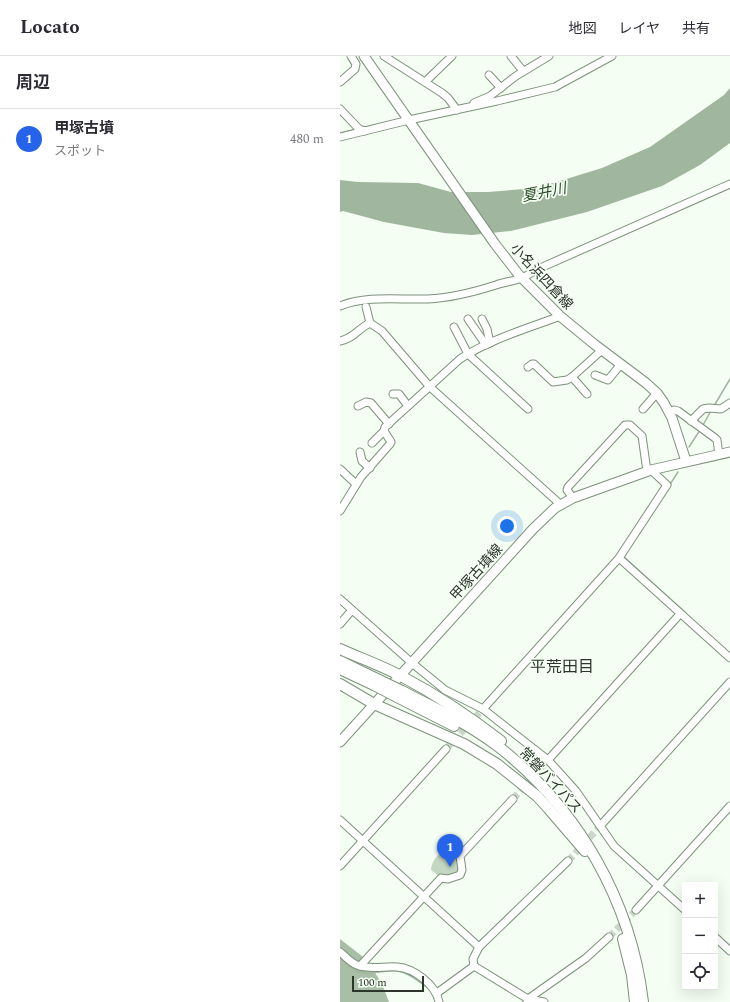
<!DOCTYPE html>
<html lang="ja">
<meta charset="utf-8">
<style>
:root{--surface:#fff;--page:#f7f7f7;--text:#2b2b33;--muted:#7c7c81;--line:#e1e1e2;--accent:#2563eb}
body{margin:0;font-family:Spectral,"Noto Sans JP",serif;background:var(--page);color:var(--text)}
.controls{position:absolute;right:12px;bottom:12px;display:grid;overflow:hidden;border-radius:0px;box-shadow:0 4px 16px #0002}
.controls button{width:36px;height:36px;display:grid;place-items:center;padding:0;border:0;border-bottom:1px solid var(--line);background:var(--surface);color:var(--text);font:20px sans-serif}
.scale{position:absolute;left:12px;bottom:10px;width:72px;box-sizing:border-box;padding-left:4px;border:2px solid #2b352a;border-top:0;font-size:11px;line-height:14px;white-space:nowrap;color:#2b352a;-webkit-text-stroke:3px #f4fef3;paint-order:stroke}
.you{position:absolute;left:167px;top:470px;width:14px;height:14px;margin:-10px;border:3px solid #fff;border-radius:50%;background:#1a73e8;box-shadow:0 0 0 6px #1a73e833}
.badge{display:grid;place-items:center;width:26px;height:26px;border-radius:50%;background:var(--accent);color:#fff;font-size:13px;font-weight:700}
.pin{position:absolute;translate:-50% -33px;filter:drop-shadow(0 1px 2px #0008)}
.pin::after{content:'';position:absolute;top:21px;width:14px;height:12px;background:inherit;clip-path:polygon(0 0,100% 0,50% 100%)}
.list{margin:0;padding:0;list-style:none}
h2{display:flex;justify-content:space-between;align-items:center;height:52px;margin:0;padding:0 16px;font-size:17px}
h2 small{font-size:13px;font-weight:400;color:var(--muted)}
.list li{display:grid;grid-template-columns:26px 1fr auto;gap:12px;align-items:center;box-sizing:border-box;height:60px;padding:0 16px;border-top:1px solid var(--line)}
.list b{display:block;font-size:15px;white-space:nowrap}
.list p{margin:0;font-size:13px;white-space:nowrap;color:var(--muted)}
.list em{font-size:13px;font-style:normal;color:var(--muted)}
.icon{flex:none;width:22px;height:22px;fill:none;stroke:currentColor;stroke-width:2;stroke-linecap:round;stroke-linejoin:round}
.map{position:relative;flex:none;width:390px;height:946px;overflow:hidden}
header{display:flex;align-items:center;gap:24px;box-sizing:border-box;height:56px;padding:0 20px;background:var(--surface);border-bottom:1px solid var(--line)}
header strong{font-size:19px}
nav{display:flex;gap:22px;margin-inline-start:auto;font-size:14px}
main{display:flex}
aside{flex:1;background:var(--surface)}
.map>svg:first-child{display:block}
.green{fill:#c4d7c2}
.forest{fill:#a9bea7}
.water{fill:#a1b69e}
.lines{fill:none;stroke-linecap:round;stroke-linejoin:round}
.stream{stroke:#a1b69e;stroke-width:1.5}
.minor-tunnel{stroke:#ccd6cb;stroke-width:7;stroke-dasharray:7 3.5;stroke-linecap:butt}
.minor-casing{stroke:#7c927a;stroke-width:9}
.major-casing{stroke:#7c927a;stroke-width:11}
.highway-casing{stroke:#7c927a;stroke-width:12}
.minor{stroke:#fff;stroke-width:7}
.major{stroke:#fff;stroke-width:9}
.highway{stroke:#fff;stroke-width:10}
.highway-bridge-casing{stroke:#7c927a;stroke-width:12;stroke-linecap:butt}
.highway-bridge{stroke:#fff;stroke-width:10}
.labels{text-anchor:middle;stroke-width:3.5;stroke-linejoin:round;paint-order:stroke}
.street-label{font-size:14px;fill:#2b352a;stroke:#f4fef3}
.water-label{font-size:15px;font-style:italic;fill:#2b4c29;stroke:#f4fef3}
.quarter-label{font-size:16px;fill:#2b352a;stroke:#f4fef3}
</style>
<header>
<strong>Locato</strong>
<nav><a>地図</a><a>レイヤ</a><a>共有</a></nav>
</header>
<main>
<aside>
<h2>周辺<small></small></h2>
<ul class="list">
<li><span class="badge">1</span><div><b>甲塚古墳</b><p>スポット</p></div><em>480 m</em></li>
</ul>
</aside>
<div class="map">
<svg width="390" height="946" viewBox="0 0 390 946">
<rect width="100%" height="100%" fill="#f4fef3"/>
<!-- green -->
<path class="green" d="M105 795C121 796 120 807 118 819L99 820 91 814C91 806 98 797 105 795Z"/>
<!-- forest -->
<polygon class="forest" points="0,883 27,904 42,928 49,946 0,946"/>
<!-- water -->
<polygon class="water" points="390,32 390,87 360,109 322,130 247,156 171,175 132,179 104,177 44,166 3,155 0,156 0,124 18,126 78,127 111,136 148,136 197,132 262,112 310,91 384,39"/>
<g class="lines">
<!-- stream -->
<g class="stream">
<polyline points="374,350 390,323"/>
<polyline points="363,369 371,355"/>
<polyline points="349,391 360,374"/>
<polyline points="329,430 338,416"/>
<polyline points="286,497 284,501 346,557"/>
<path d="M0 902C5 906 9 911 15 914 27 921 45 913 58 915 70 917 79 926 88 932"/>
</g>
<!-- minor-tunnel -->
<g class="minor-tunnel">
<polyline points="106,693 143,653"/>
<polyline points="173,743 208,704"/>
<polyline points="228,805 261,769"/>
<polyline points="269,881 296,854"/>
</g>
<defs>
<g id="minor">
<polyline points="44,0 102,37 108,42 117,54"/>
<polyline points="171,0 183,15"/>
<polyline points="149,19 161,32"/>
<polyline points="0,26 15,13 16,8 11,0"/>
<polyline points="85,26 112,0"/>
<polyline points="134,47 150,40 176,20 209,0"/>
<polyline points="0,53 19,73 25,75"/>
<polyline points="0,81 69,64 157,45 215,31 272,0"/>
<path d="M0 250C27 239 59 244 88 243 111 242 134 236 156 229 164 226 174 225 182 222 188 219 193 216 198 213L390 128"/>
<polyline points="26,251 30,267"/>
<polyline points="128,263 146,289"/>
<polyline points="142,263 147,273 150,287"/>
<polyline points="114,271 128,298 188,353"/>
<path d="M0 285C13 283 19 272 30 267L42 275 90 331 220 448"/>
<polyline points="188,311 192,308 194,308 213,326 227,324 232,321 262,294"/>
<polyline points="255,319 268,324 281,308"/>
<polyline points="232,321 247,338"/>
<polyline points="53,338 59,338 68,350"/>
<polyline points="18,350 26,346 31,347 49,368"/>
<polyline points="303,353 317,337"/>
<polyline points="329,356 334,354 338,355 375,382 377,384 379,399"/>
<polyline points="351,365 363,353 369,352 381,353 390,347"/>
<polyline points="32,387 44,375"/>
<polyline points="20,396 22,405 30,412"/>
<polyline points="0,413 16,428"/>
<polyline points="233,442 227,434 228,431 285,369 290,369 302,380 307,415"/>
<path d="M0 455 21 421 50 388 51 386 44 375 45 371 120 303C150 283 187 273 220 260"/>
<polyline points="279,502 390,602"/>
<polyline points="0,543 72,607 105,634 143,653 208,704 236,735 274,790 345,854"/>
<polyline points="0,568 12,554"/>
<polyline points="143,653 279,502 327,429 311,414"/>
<polyline points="208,704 340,558"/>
<polyline points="0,764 139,891"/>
<polyline points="261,769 390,626"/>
<polyline points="0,810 106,693"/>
<polyline points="296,854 390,750"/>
<polyline points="375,881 390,895"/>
<path d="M0 896C5 900 11 907 17 909 30 914 44 910 57 911 74 912 96 929 99 946"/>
<polyline points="20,910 101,822 108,823 120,819 122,814 120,800 173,743"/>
<polyline points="134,910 188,943 204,946"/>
<polyline points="97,937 134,910 133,903 139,891 228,805"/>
<polyline points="187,946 188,943 246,902 269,881"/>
</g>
<g id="major">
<polyline points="24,0 155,188 179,219 220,260 254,288 306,327 317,337 324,347 332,362 346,405"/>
<polyline points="0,686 193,473 215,452 233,442 311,414 390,396"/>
</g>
<g id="highway">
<path d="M0 593C20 602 42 610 61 620 97 639 130 661 161 685"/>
<polyline points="0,605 39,624"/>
<polyline points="0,613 34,629"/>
<polyline points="0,628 34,648 124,688 157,708 197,740 208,752 245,795"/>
<path d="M62 635C95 652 129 668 159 691 239 754 291 845 303 946"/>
<polyline points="57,641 114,670"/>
<polyline points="283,883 292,919 295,946"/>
</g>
</defs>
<!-- minor casing -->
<use href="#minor" class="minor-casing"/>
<!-- major casing -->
<use href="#major" class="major-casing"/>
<!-- highway casing -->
<use href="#highway" class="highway-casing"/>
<!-- minor -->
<use href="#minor" class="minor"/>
<!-- major -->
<use href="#major" class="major"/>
<!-- highway -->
<use href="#highway" class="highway"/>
<defs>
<g id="highway-bridge">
<polyline points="39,624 62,635"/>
<polyline points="34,629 57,641"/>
</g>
</defs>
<!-- highway-bridge casing -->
<use href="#highway-bridge" class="highway-bridge-casing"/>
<!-- highway-bridge -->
<use href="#highway-bridge" class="highway-bridge"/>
</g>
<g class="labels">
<!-- street labels -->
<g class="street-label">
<text transform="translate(202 220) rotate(47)" y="5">小名浜四倉線</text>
<text transform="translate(136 516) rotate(-48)" y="5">甲塚古墳線</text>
<text transform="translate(211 724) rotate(47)" y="5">常磐バイパス</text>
</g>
<!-- water labels -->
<g class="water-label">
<text transform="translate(204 136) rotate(-11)" y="5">夏井川</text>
</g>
<!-- quarter labels -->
<g class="quarter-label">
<text x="222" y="616">平荒田目</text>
</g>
</g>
</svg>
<div class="controls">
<button>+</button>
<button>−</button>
<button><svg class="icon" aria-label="locate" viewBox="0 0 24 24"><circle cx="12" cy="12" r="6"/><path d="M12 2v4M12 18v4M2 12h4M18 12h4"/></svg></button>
</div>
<div class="scale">100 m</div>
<div class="you"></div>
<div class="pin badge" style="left:110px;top:811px">1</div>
</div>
</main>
